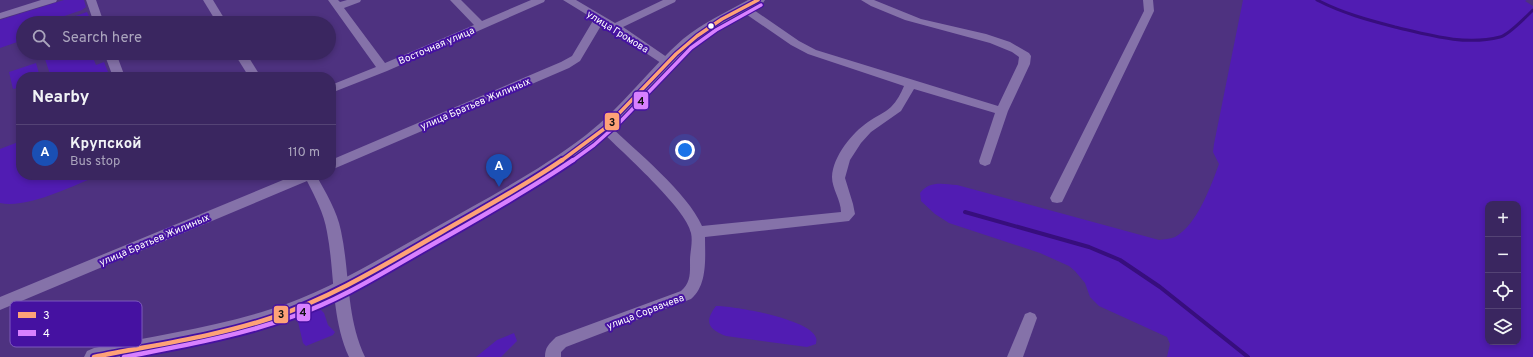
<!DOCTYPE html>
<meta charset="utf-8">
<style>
:root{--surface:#3a2660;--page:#453269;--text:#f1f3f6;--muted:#aba5bd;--line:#544375;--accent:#90b9f0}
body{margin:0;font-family:Overpass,sans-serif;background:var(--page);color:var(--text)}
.controls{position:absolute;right:12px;bottom:12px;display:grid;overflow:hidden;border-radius:8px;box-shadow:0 2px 6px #0003}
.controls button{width:36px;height:36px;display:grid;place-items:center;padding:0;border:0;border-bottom:1px solid var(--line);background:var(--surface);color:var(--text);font:20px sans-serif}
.you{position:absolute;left:685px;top:150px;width:14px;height:14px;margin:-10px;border:3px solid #fff;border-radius:50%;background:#1a73e8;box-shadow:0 0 0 6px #1a73e833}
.badge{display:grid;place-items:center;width:26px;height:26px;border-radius:50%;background:var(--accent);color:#fff;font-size:13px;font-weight:700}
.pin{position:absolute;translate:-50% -33px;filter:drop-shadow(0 1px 2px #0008)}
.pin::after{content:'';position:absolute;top:21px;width:14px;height:12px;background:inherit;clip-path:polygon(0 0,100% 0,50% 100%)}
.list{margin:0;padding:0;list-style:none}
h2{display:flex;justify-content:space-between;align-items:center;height:52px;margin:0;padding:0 16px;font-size:17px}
h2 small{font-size:13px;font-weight:400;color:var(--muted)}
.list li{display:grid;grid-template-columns:26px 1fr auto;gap:12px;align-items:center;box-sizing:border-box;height:56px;padding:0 16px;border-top:1px solid var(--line)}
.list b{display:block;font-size:15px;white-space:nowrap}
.list p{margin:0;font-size:13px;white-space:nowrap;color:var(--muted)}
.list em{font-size:13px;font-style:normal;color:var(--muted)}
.icon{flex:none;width:22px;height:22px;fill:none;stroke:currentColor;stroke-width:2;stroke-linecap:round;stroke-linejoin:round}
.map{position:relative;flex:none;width:1533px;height:357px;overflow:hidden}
.search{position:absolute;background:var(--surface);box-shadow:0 2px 6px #0003;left:16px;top:16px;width:320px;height:44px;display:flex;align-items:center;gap:10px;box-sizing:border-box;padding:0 14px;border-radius:22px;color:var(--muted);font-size:15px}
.panel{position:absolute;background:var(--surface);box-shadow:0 2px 6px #0003;left:16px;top:72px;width:320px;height:108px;border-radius:16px}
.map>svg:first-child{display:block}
.green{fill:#511cb3;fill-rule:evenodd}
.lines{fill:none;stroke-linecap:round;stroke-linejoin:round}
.stream-far1{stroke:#370e7d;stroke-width:3}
.stream{stroke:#370e7d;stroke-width:4}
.minor{fill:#8572a9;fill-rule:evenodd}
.tertiary{fill:#8572a9;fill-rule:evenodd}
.bus-1-far1-casing{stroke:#4511a1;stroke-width:6}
.bus-1-casing{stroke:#4511a1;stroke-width:8}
.bus-2-far1-casing{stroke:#4511a1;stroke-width:6}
.bus-2-casing{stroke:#4511a1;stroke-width:8}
.bus-1-far1{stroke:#fea277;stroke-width:3.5}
.bus-1{stroke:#fea277;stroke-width:4.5}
.bus-2-far1{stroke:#d880ff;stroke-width:3.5}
.bus-2{stroke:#d880ff;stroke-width:4.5}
.bus-dot{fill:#fff;stroke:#4511a1;stroke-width:1.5}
.labels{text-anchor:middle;stroke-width:4;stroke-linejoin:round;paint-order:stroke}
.street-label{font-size:10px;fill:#fff;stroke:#4511a1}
.key{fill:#4511a1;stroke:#7d58bd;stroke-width:1}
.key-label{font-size:11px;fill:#fff}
.line-badge{stroke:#4511a1;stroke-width:1.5}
.pale-badge-label{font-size:11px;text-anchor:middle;font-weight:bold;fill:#111}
</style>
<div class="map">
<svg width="1533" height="357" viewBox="0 0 1533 357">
<rect width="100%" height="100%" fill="#4e3280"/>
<!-- green -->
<g class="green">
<polygon points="64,0 84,0 86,7 82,10 44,23 23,23 23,40 0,48 0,20"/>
<path d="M1243 0H1527L1525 1 1533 6V357H1167L1170 344 1167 337 1099 306 1090 297 1085 283 1075 271 1069 266 1040 253 949 223 935 214 921 201 920 193C930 180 943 184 957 185L1159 240C1164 239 1170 239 1175 237 1197 225 1211 186 1219 164L1213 152 1214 144ZM1488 204H1518V342H1488Z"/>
<polygon points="87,12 92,23 56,23 58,22"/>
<polygon points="43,53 91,53 96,65 104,62 110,77 51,77"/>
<polygon points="36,63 40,77 21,77 21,87 13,89 9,72"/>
<path d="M21 141V175H100C74 185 28 209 0 203V149Z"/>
<path d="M716 306C734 306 811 319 816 338 817 340 816 342 816 344L807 347 726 336C708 329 704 322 716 306Z"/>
<polygon points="321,310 324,313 328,325 335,332 333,335 306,346 303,343 298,322 299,318 307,313"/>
<polygon points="514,333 517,341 501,357 476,357 497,340"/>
</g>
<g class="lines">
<!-- stream-far1 -->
<path class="stream-far1" d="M1317 0C1342 13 1368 20 1395 27 1429 35 1465 46 1500 37 1507 36 1527 16 1533 10"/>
<!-- stream -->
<polyline class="stream" points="965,212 1089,247 1120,260 1160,287 1248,357"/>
<!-- minor -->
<g class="minor">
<polygon points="41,0 57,0 56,2 0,19 0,13"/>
<polygon points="86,0 96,0 104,23 94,23"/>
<polygon points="203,0 213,0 227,23 217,23"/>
<polygon points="328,0 338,0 340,2 347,0 361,0 360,2 344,8 385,63 474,25 450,0 461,0 482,21 531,0 545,0 544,2 387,71 331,93 331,85 376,67"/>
<polygon points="563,0 576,0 615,23 663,0 676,0 675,2 623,27 674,62 672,65 664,65 602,24 580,61 569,68 331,170 331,160 561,62 572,56 594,19"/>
<path d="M861 0H874L921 19 986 34 1010 42 1029 53 1031 56 1030 64 1008 111 990 164 985 166 980 164 979 161 995 113 914 89 901 111 871 132 861 143 850 160 845 178 853 204 855 214 849 221 705 237C705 257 708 285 691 299L566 347 561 352V357H545C545 347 549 344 556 337L681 291C691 282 690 273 690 260 690 252 693 242 691 233 687 209 620 150 601 131L599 128 601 125 605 124 609 125C637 152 687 192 702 226L841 212C841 200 832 189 832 177 833 156 852 133 868 122 876 116 885 113 891 107 897 101 901 93 904 86L808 54 791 45 740 10 739 8 740 6H748L799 41 816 50 998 106 1018 64 1019 57 1012 52 990 43 905 20 871 6Z"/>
<polygon points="1143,0 1153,0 1154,11 1064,198 1062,202 1057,203 1052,202 1050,198 1144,11"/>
<polygon points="104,53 116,53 125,77 113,77"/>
<polygon points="234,53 246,53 261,77 249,77"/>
<path d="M295 175H316C326 193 337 211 341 231 350 273 346 317 365 357H349C331 318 335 273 327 232 324 213 315 197 307 181L0 310V297Z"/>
<polygon points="1030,312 1035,314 1037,318 1023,357 1007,357 1025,314"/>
</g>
<!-- tertiary -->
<path class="tertiary" d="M748 0H765L763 3 719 27 694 45 669 69 623 121 597 144 578 158 498 208 352 292 300 316 269 327 219 340 138 357H84L87 351 94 348C152 336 211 328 268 310 326 293 378 259 431 230 483 200 538 172 586 135 622 107 649 69 683 39 703 23 726 12 748 0Z"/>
<defs>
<polyline id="bus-1-far1" points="561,161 604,129 676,54 697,36 722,19 758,0"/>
<path id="bus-1" d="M94 357C153 345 214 337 271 318 331 298 386 264 440 233 481 209 523 187 562 160"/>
<polyline id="bus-2-far1" points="572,161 594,145 620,122 691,48 716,30 761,5"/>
<path id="bus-2" d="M124 357C181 346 239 336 294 316 342 299 384 272 428 247 477 219 526 192 573 160"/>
</defs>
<!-- bus-1-far1 casing -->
<use href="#bus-1-far1" class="bus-1-far1-casing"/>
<!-- bus-1 casing -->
<use href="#bus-1" class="bus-1-casing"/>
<!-- bus-2-far1 casing -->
<use href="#bus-2-far1" class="bus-2-far1-casing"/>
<!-- bus-2 casing -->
<use href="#bus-2" class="bus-2-casing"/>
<!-- bus-1-far1 -->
<use href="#bus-1-far1" class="bus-1-far1"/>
<!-- bus-1 -->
<use href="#bus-1" class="bus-1"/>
<!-- bus-2-far1 -->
<use href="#bus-2-far1" class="bus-2-far1"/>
<!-- bus-2 -->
<use href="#bus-2" class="bus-2"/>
</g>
<!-- markers -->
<circle class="bus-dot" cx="711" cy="26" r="3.5"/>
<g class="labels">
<!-- street labels -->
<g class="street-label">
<text transform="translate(618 31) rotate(32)" y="4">улица Громова</text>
<text transform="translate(436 45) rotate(-23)" y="4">Восточная улица</text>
<text transform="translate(475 103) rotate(-23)" y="4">улица Братьев Жилиных</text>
<text transform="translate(154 239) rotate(-23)" y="4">улица Братьев Жилиных</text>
<text transform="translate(645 311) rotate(-21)" y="4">улица Сорвачева</text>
</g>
</g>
<!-- legend -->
<rect x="10" y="301" width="132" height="46" rx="6" class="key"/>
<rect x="18" y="312" width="18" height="6" fill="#fea277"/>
<rect x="18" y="330" width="18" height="6" fill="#d880ff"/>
<g class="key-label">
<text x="43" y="319">3</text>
<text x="43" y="337">4</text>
</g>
<g class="line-badge">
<rect x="633" y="91" width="16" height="19" rx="4" fill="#d880ff"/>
<rect x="604" y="112" width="16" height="19" rx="4" fill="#fea277"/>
<rect x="296" y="303" width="15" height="19" rx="4" fill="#d880ff"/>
<rect x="273" y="305" width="16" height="19" rx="4" fill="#fea277"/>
</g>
<g class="pale-badge-label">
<text x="641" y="105">4</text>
<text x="612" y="126">3</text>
<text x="303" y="316">4</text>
<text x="281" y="318">3</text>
</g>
</svg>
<div class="controls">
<button>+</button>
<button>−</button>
<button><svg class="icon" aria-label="locate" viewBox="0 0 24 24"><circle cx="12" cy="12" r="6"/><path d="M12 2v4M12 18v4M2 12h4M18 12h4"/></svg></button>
<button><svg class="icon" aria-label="layers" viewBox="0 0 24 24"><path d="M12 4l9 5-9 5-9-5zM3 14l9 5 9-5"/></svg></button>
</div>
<div class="you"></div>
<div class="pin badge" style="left:499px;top:187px;background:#1a4fb4">A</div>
<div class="search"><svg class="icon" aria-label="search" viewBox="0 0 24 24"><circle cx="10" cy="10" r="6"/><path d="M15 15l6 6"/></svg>Search here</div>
<section class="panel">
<h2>Nearby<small></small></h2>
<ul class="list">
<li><span class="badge" style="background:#1a4fb4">A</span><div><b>Крупской</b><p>Bus stop</p></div><em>110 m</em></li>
</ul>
</section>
</div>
